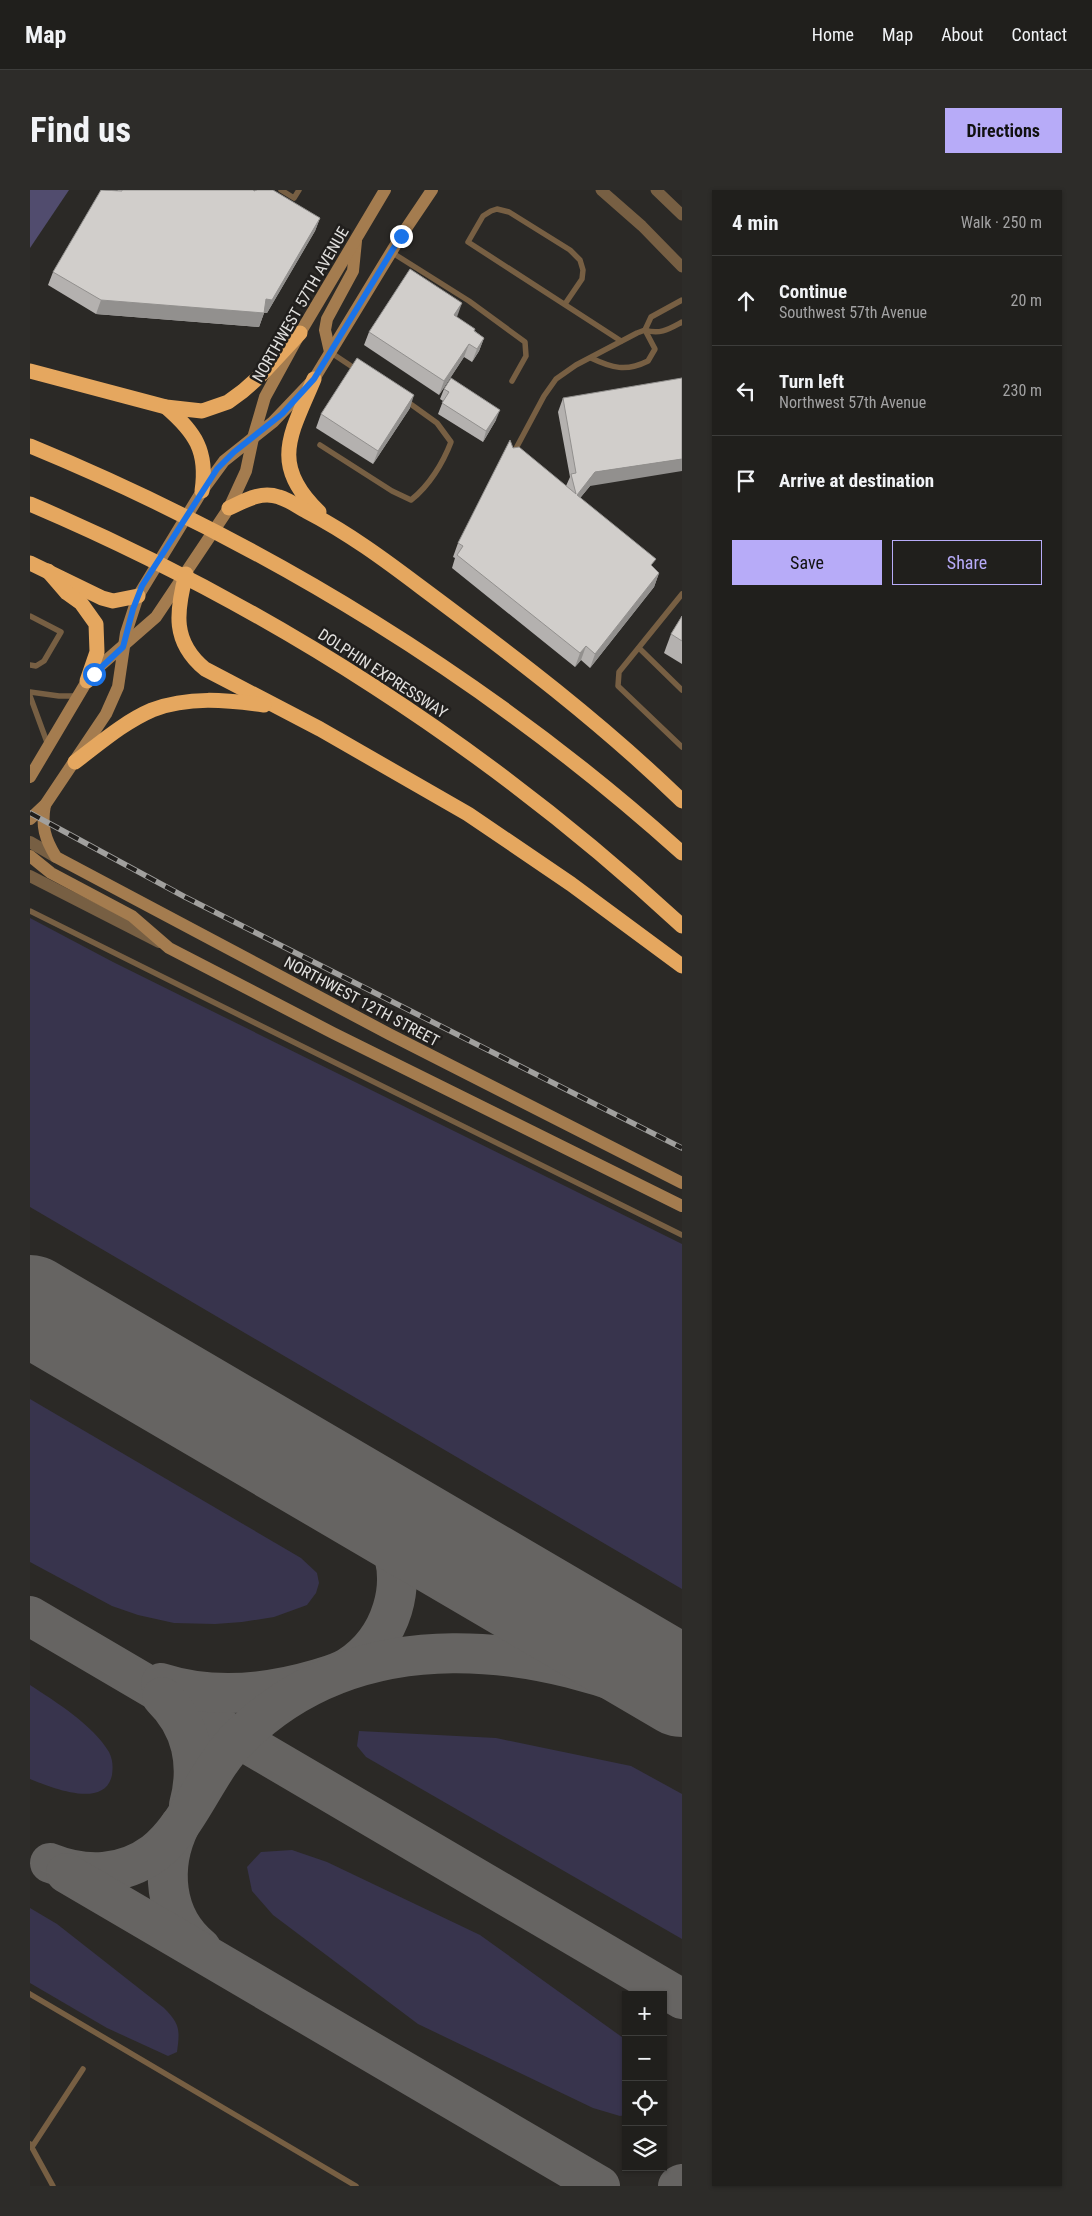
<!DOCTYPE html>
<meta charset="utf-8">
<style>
:root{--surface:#201f1c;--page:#2d2c29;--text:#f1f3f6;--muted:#a2a2a3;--line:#3d3d3b;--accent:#b7abf8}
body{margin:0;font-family:"Roboto Condensed",sans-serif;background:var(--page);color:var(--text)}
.controls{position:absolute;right:15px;bottom:15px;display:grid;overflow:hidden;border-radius:0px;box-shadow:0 1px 4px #0004}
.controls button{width:45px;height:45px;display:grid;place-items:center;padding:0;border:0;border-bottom:1px solid var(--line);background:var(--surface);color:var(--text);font:25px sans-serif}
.stop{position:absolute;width:15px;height:15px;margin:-11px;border:4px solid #1a73e8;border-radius:50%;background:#fff}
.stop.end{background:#1a73e8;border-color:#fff;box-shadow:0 1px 5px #0008}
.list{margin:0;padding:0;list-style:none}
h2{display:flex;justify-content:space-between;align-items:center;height:65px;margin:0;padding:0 20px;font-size:21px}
h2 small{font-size:16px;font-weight:400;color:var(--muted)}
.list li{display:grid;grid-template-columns:32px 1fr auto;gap:15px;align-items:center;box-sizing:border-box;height:90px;padding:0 20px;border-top:1px solid var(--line)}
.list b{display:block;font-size:19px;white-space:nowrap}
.list p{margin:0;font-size:16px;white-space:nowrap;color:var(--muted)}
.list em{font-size:16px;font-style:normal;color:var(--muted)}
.actions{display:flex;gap:10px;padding:15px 20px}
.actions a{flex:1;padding:11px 0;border:1px solid var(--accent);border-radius:0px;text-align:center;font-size:18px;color:var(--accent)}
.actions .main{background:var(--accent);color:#111}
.icon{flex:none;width:28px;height:28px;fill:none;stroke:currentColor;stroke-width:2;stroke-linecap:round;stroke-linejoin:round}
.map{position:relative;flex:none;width:652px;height:1996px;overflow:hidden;border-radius:0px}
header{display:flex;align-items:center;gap:30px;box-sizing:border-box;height:70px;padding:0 25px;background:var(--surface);border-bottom:1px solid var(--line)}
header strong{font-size:24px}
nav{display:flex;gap:28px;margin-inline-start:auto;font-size:18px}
.intro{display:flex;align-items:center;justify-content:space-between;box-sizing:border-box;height:120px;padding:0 30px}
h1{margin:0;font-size:35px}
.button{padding:12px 22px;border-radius:0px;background:var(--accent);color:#111;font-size:18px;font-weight:700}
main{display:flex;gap:30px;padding:0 30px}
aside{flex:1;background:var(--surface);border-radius:0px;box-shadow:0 1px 4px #0004}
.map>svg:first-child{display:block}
.green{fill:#38344d}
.water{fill:#514c6e}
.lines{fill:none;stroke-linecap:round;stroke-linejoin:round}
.taxiway{stroke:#666462;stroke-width:40}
.runway{stroke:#666462;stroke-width:100}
.service{stroke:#775f43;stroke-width:5.5}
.minor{stroke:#775f43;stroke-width:11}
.tertiary{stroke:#775f43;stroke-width:12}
.secondary{stroke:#a47c4f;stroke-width:12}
.motorway{stroke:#e5a75f;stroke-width:15}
.rail-casing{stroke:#a1a09e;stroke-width:5.5}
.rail{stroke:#211f1d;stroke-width:4;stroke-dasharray:11;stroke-linecap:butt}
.wall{fill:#b4b1af}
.shaded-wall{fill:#92908e}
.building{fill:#d1cecb;stroke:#92908e}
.route{stroke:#1a73e8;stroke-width:6}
.labels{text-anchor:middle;stroke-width:5;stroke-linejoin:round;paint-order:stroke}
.street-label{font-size:16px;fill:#e2e1df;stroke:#211f1d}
</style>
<header>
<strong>Map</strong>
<nav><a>Home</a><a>Map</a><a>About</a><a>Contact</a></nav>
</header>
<div class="intro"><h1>Find us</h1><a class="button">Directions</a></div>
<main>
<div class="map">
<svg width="652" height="1996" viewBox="0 0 652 1996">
<rect width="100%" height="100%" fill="#2b2926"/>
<!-- green -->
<g class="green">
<polygon points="0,728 83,772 652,1054 652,1399 0,1017"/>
<polygon points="0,1209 271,1368 287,1383 289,1393 286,1403 277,1415 244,1427 212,1432 185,1434 144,1433 108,1425 82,1416 0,1372"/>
<path d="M0 1495C26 1512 63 1535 79 1562 83 1570 83 1577 82 1585 75 1620 20 1597 0 1589Z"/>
<polygon points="329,1541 466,1548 601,1576 652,1604 652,1749 336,1567 327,1556"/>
<polygon points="262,1660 297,1672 450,1745 596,1850 596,1925 590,1926 563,1918 388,1834 243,1725 222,1701 217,1677 231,1662"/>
<path d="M0 1718 27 1734 134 1818C150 1834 150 1840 147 1862L138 1866 77 1838 0 1793Z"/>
</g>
<!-- water -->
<polygon class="water" points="0,0 39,0 0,58"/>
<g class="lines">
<!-- taxiway -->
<g class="taxiway">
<polyline points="0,1115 8,1119"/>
<polyline points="0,1426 652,1809"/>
<path d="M131 1493C181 1509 237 1504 288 1489 298 1486 310 1483 319 1477 361 1450 380 1393 357 1347 347 1328 331 1313 315 1299"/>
<path d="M132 1507C162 1536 170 1575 159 1615"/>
<path d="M150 1635C130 1676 133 1727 171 1758"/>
<path d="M20 1673C55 1687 93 1686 124 1663 159 1637 176 1581 209 1548 330 1428 510 1452 652 1518"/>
<polyline points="36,1683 570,1996"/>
<polyline points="648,1996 652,1994"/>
</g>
<!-- runway -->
<polyline class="runway" points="0,1115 652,1497"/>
<!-- service -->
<g class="service">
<polyline points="251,0 264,8 269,0"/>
<polyline points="361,62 439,111 495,152 496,166 482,191"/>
<polyline points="535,114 552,89 553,80 550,70 540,60 479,22 467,19 461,21 453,26 438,52 591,151"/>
<polyline points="615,140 621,127 652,110"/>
<polyline points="300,162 327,180"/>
<path d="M561 168C582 178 596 182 618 171L625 159 615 140"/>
<path d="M290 255 362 301 381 310C399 296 413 273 421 252L407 233 375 210"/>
<path d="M483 264 514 206 526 189 546 175 607 143 615 140C630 145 639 139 652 132"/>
<polyline points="652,404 589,482 588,496 652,557"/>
<polyline points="0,426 31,442 14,471 6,476 0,475"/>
<polyline points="609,458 652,500"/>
<polyline points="0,502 29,506 47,506"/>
<polyline points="0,506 18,555"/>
<polyline points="0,721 652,1045"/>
<polyline points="0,1804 326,1996"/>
<polyline points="0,1954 23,1996"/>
<polyline points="2,1957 53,1879"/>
</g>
<!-- minor -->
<g class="minor">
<polyline points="571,0 612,36 652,77"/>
<polyline points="626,0 652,25"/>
</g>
<!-- tertiary -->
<g class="tertiary">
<polyline points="0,652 26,667"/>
<polyline points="0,686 129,752"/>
</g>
<!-- secondary -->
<g class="secondary">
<polyline points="300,162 295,140 297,129 323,81 326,51"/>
<polyline points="0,587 57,491 71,475 126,427 199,318 216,281 223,248 235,207 270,143 355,0"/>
<path d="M15 615C11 636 15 649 26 667L359 844 652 993"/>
<polyline points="0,629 15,615 76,524 88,497 96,443 108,406 172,301 194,271 243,232 284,189 371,46 402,0"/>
<polyline points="0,666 21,683 102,726 139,758 303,843 652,1016"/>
</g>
<!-- motorway -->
<g class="motorway">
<polyline points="0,181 136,217 172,221 198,212 213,201 231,185 270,143"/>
<path d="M284 189C261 244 239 274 289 322"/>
<path d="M136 217C165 242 178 261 172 301"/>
<path d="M0 256C238 354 461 491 652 663"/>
<path d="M0 314C240 416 461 559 652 736"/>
<path d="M199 318C216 310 231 301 249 307 259 310 267 316 276 321 317 342 355 370 392 398 482 465 572 533 652 611"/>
<polyline points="0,373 72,408 83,411 108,406"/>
<polyline points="18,381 37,403 51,413 66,434 67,462 57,491"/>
<path d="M156 384C146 422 142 452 175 479L290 539 438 624 541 694 652 776"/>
<path d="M45 572C69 554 94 532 122 520 158 506 197 510 234 515"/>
</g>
<defs>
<polyline id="rail" points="0,623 155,707 652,958"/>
</defs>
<!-- rail casing -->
<use href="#rail" class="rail-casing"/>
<!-- rail -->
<use href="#rail" class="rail"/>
</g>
<!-- wall -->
<g class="wall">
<polygon points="88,0 223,0 290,28 285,41 237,123 234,123 229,137 66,124 18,95 23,82"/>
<polygon points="427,127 454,148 449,161 442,172 434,167 409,205 334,155 339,142"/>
<polygon points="414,199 466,230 453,252 408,224 413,211 410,209"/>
<polygon points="533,208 560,296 550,308 629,383 624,397 560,478 551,470 545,477 422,378 425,368 423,367 428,353 483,258 536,296 540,287 528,222"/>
<polygon points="380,218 343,274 286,238 291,224"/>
<polygon points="652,426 652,474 634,463 641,444"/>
</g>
<!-- shaded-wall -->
<g class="shaded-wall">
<polygon points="290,28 285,41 237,123 231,123 236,109"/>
<polygon points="71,110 234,123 229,137 66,124"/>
<polygon points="432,113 427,127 424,125"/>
<polygon points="454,148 449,161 442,172 447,159"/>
<polygon points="439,154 434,167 409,205 414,191"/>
<polygon points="384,205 380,218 343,274 348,261"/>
<polygon points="470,220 466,230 453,252 456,241"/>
<polygon points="652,269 652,281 560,296 542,318 547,305 565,282"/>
<polygon points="629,383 624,397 560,478 565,464"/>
<polygon points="556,456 551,470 545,477 550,463"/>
</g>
<!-- building -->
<g class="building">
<polygon points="71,0 92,1 92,0 223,0 224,1 227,0 243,0 290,28 242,110 236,109 234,123 71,110 23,82"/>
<polygon points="380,79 432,113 424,125 445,139 444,141 454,148 447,159 439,154 414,191 339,142"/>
<polygon points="327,168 384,205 348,261 291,224"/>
<polygon points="421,188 470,220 456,241 412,213 419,202 414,199"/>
<polygon points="652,188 652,269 565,282 547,305 626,369 621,375 629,383 565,464 556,456 550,463 427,365 433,356 428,353 480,250 483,258 489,257 546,304 541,284 546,283 533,208"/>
<polygon points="652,426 652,451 641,444"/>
</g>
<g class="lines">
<!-- route -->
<polyline class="route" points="64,484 93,457 103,419 112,396 187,279 204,262 252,224 284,189 371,46"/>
</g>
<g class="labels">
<!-- street labels -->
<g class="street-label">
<text transform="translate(270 114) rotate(-60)" y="6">NORTHWEST 57TH AVENUE</text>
<text transform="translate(353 483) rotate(33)" y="6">DOLPHIN EXPRESSWAY</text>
<text transform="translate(332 811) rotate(28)" y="6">NORTHWEST 12TH STREET</text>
</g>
</g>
</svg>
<div class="controls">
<button>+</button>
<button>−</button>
<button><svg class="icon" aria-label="locate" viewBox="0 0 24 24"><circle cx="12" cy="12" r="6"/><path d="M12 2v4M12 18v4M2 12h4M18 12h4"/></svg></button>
<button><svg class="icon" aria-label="layers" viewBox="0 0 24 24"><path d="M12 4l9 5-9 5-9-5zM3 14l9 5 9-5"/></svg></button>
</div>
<div class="stop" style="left:64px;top:484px"></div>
<div class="stop end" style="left:371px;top:46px"></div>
</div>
<aside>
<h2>4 min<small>Walk · 250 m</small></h2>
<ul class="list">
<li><svg class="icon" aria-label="ahead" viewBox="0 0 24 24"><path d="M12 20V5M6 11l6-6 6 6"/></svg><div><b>Continue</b><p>Southwest 57th Avenue</p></div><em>20 m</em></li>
<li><svg class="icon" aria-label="left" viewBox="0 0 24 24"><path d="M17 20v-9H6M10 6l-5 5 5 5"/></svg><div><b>Turn left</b><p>Northwest 57th Avenue</p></div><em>230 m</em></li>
<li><svg class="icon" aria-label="arrive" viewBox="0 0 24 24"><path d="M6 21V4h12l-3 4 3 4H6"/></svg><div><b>Arrive at destination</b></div></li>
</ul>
<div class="actions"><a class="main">Save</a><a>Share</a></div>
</aside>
</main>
